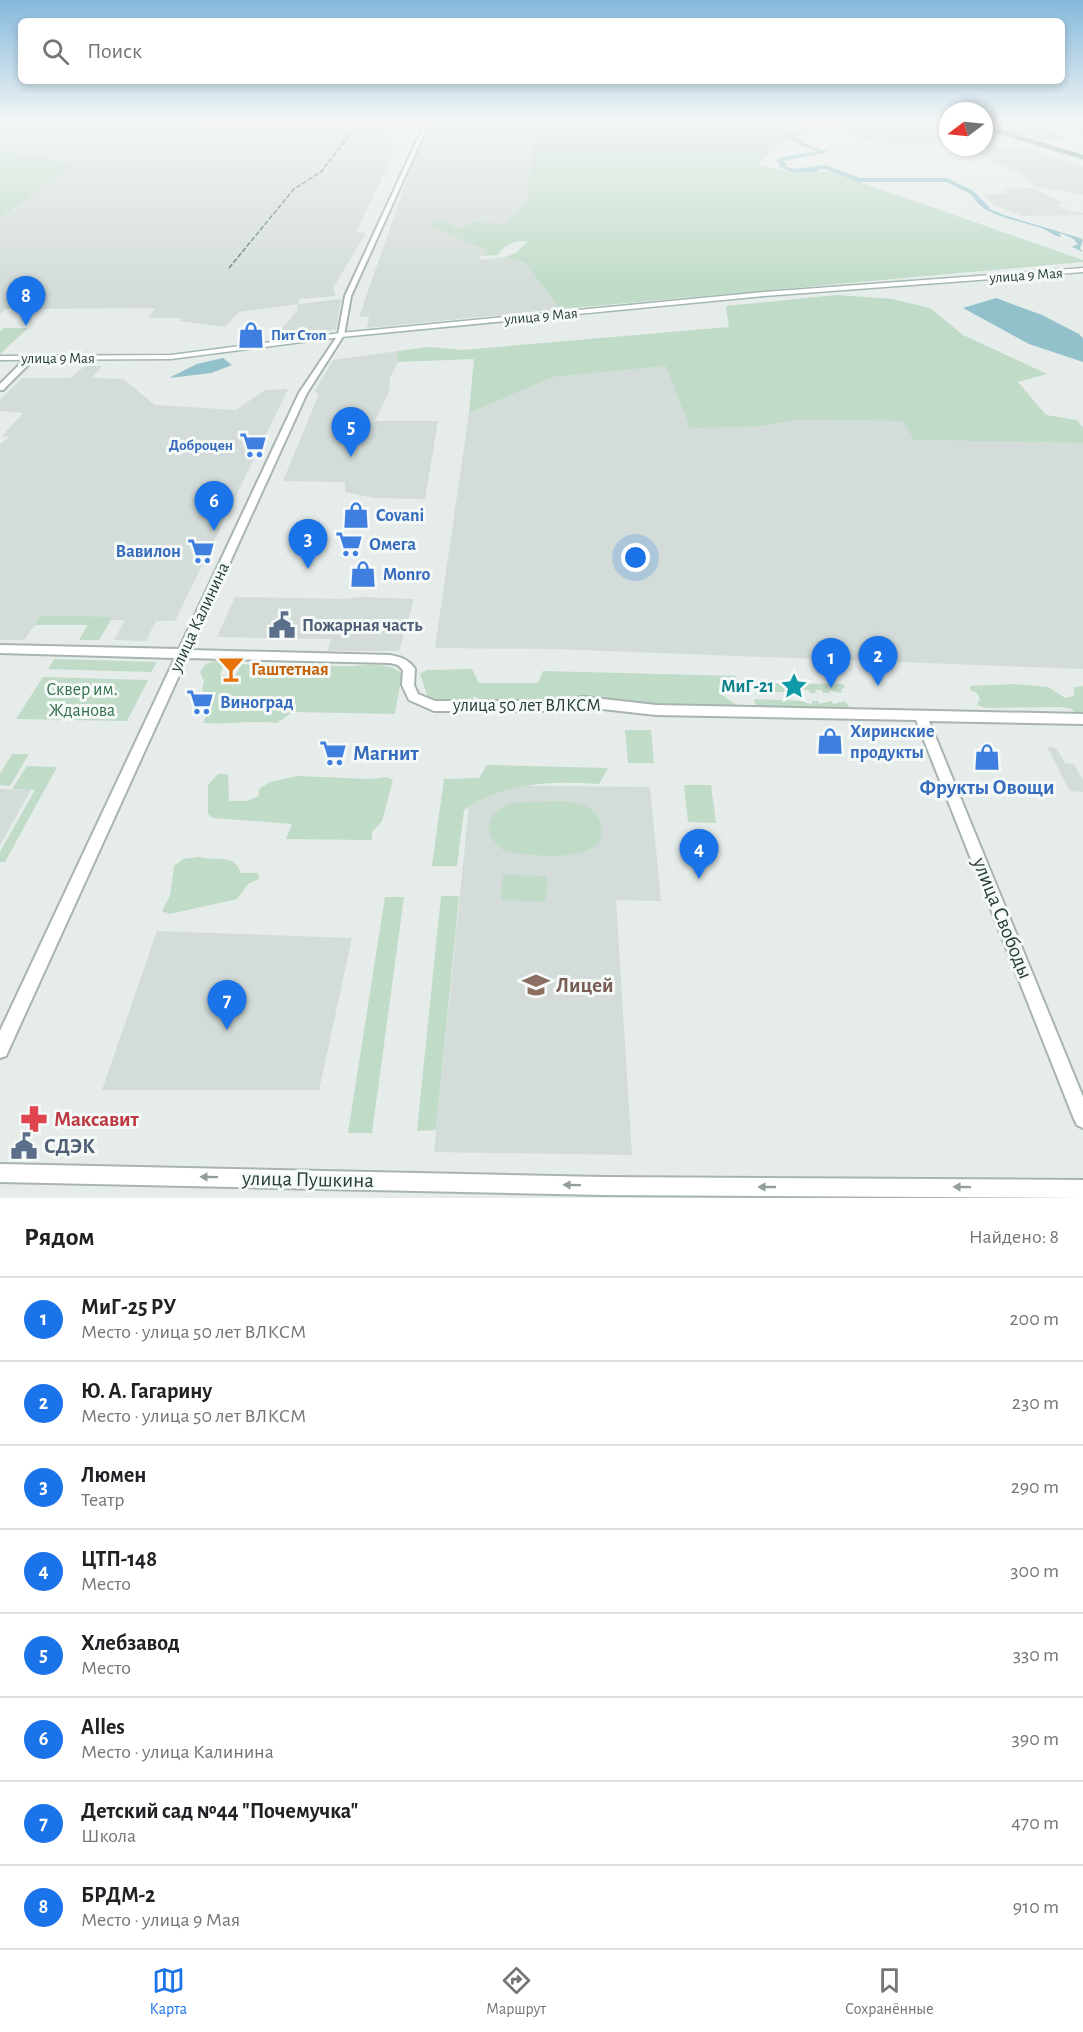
<!DOCTYPE html>
<html lang="ru">
<meta charset="utf-8">
<style>
:root{--surface:#fff;--page:#f2f2f2;--text:#202124;--muted:#757577;--line:#e0e0e0;--accent:#1a73e8}
body{margin:0;font-family:"Alegreya Sans",sans-serif;background:var(--page);color:var(--text)}
.compass{position:absolute;left:939px;top:102px;width:54px;height:54px;border-radius:50%;background:var(--surface);box-shadow:0 3px 9px #0003;rotate:254deg}
.you{position:absolute;left:636px;top:558px;width:21px;height:21px;margin:-15px;border:4px solid #fff;border-radius:50%;background:#1a73e8;box-shadow:0 0 0 9px #1a73e833}
.badge{display:grid;place-items:center;width:39px;height:39px;border-radius:50%;background:var(--accent);color:#fff;font-size:20px;font-weight:700}
.pin{position:absolute;translate:-50% -50px;filter:drop-shadow(0 2px 3px #0008)}
.pin::after{content:'';position:absolute;top:32px;width:21px;height:18px;background:inherit;clip-path:polygon(0 0,100% 0,50% 100%)}
.list{margin:0;padding:0;list-style:none}
h2{display:flex;justify-content:space-between;align-items:center;height:78px;margin:0;padding:0 24px;font-size:26px}
h2 small{font-size:20px;font-weight:400;color:var(--muted)}
.list li{display:grid;grid-template-columns:39px 1fr auto;gap:18px;align-items:center;box-sizing:border-box;height:84px;padding:0 24px;border-top:2px solid var(--line)}
.list b{display:block;font-size:22px;white-space:nowrap}
.list p{margin:0;font-size:20px;white-space:nowrap;color:var(--muted)}
.list em{font-size:20px;font-style:normal;color:var(--muted)}
.icon{flex:none;width:33px;height:33px;fill:none;stroke:currentColor;stroke-width:2;stroke-linecap:round;stroke-linejoin:round}
.map{position:relative;flex:none;width:1083px;height:1198px;overflow:hidden}
.search{position:absolute;background:var(--surface);box-shadow:0 3px 9px #0003;left:18px;right:18px;top:18px;height:66px;display:flex;align-items:center;gap:15px;box-sizing:border-box;padding:0 21px;border-radius:9px;color:var(--muted);font-size:22px}
.sheet{height:750px;background:var(--surface)}
nav{display:flex;justify-content:space-around;align-items:center;box-sizing:border-box;height:84px;border-top:2px solid var(--line);background:var(--surface);font-size:16px;color:var(--muted)}
nav a{display:grid;justify-items:center;gap:3px}
nav .on{color:var(--accent)}
.map>svg:first-child{display:block}
.built{fill:#d3dcd8}
.green{fill:#c0dbc8}
.water{fill:#92c1cc}
.lines{fill:none;stroke-linecap:round;stroke-linejoin:round}
.river{fill:#92c1cc;fill-rule:evenodd}
.tertiary-casing{stroke:#a8b4b0;stroke-width:4}
.secondary-casing{stroke:#a4b7b1;stroke-width:3}
.primary-casing{stroke:#c2c9c7;stroke-width:2}
.tertiary{fill:#fff;fill-rule:evenodd}
.secondary{fill:#fff;fill-rule:evenodd}
.primary{fill:#6e9d93;fill-rule:evenodd}
.rail{stroke:#607872;stroke-width:1.5;stroke-dasharray:5 2;stroke-linecap:butt}
.oneway{fill:#929e9b}
.labels{text-anchor:middle;stroke-width:6;stroke-linejoin:round;paint-order:stroke}
.far-street-label{font-size:15px;fill:#263d37;stroke:#f5f9f7}
.far-shop-label{font-size:15px;font-weight:bold;fill:#366cbe;stroke:#f5f9f7;text-anchor:start}
.shop-label{font-size:18px;font-weight:bold;fill:#366cbe;stroke:#f5f9f7;text-anchor:start}
.street-label{font-size:18px;fill:#263d37;stroke:#f5f9f7}
.service-label{font-size:18px;font-weight:bold;fill:#4e5e75;stroke:#f5f9f7;text-anchor:start}
.food-label{font-size:18px;font-weight:bold;fill:#c56008;stroke:#f5f9f7;text-anchor:start}
.culture-label{font-size:18px;font-weight:bold;fill:#0d838f;stroke:#f5f9f7;text-anchor:end}
.park-label{font-size:18px;fill:#34704d;stroke:#f5f9f7}
.near-shop-label{font-size:21px;font-weight:bold;fill:#366cbe;stroke:#f5f9f7;text-anchor:start}
.near-street-label{font-size:21px;fill:#263d37;stroke:#f5f9f7}
.near-education-label{font-size:21px;font-weight:bold;fill:#785e54;stroke:#f5f9f7;text-anchor:start}
.near-health-label{font-size:21px;font-weight:bold;fill:#be3a42;stroke:#f5f9f7;text-anchor:start}
.near-service-label{font-size:21px;font-weight:bold;fill:#4e5e75;stroke:#f5f9f7;text-anchor:start}
</style>
<div class="map">
<svg width="1083" height="1198" viewBox="0 0 1083 1198">
<rect width="100%" height="100%" fill="#e5ece9"/>
<!-- built -->
<g class="built">
<polygon points="0,121 211,121 205,127 340,127 350,133 359,121 368,121 365,127 386,127 394,143 391,160 356,232 366,233 333,288 335,296 299,299 299,304 341,299 336,330 283,336 282,328 297,311 298,304 239,312 225,327 180,321 181,318 148,318 155,308 6,309 0,314 0,218 74,164 0,151"/>
<polygon points="432,121 561,121 555,125 534,125 528,200 506,224 473,222 459,229 440,220 473,243 489,251 480,256 481,260 505,257 525,263 560,309 367,328 369,317 359,317 408,176"/>
<polygon points="948,142 948,147 984,147 984,143 1005,150 1025,148 1083,167 1083,195 1034,186 1021,174 974,152 963,153 939,144"/>
<polygon points="1032,188 1065,204 1057,205 1068,211 1082,212 1083,215 1022,216 992,204 984,195 1010,193 1003,189"/>
<polygon points="398,351 398,362 390,378 389,392 375,421 438,421 425,499 374,498 345,492 345,482 283,481 319,394 315,391 333,360"/>
<polygon points="85,366 102,366 92,378 123,379 155,405 236,410 265,390 288,389 175,621 156,621 146,641 114,640 125,620 111,620 99,640 79,640 88,625 35,625 24,640 0,640 0,444 9,437 2,436 23,413 0,411 0,400 22,378 70,378"/>
<polygon points="666,366 762,426 794,420 904,421 914,440 1083,443 1083,669 555,649 435,648 469,413 553,377"/>
<polygon points="235,597 344,599 361,597 414,599 399,651 328,651 331,639 217,637"/>
<polygon points="1047,747 1056,748 1065,763 1074,764 1083,780 1083,792 1070,791"/>
<polygon points="471,785 650,787 661,901 616,900 632,1155 434,1152"/>
<polygon points="0,789 31,790 0,845"/>
<polygon points="157,931 352,938 319,1090 102,1090"/>
</g>
<!-- green -->
<g class="green">
<path d="M560 121H777L791 136 757 164 793 173 831 172 1083 260V262L560 309 525 263 505 257 516 253 528 241C516 241 505 243 498 255L480 256 489 251 429 225 440 220 459 229 473 222 506 224 528 200 534 124 555 125Z"/>
<polygon points="984,121 1083,121 1083,134 1058,126 1039,125 1067,137 1046,142 985,124"/>
<path d="M875 123 941 125 948 127V142C911 148 877 144 841 133L845 127Z"/>
<polygon points="0,151 75,164 0,218"/>
<polygon points="837,295 892,299 930,308 963,335 1047,374 1018,382 1046,415 1077,420 1083,428 1083,443 914,440 903,421 794,420 762,426 690,428 666,366 553,377 469,413 474,359 398,362 398,351 429,347 463,350 729,327 726,306"/>
<polygon points="4,328 28,328 0,354 0,331"/>
<polygon points="40,616 112,617 99,640 79,640 88,625 35,625"/>
<polygon points="54,659 157,662 151,672 48,669"/>
<path d="M214 661 225 662 220 675 235 676 242 664C272 666 304 664 334 666 355 668 383 659 402 673L395 714 293 712 277 723C252 720 228 725 203 723L209 708 202 690 204 681 200 672 206 664Z"/>
<polygon points="472,669 479,683 538,683 543,671 737,676 721,694 736,705 733,709 484,702 474,696 471,702 435,702 428,698 420,674 427,670"/>
<polygon points="43,677 148,680 127,721 16,719"/>
<polygon points="750,683 843,684 845,688 841,689 842,693 829,690 829,693 823,693 822,690 815,690 816,693 810,693 809,690 803,690 803,693 752,691"/>
<polygon points="1013,684 1048,687 1065,698 1074,696 1074,687 1083,686 1083,716 1078,716 1072,709 1063,707 986,708 977,705 980,699 977,693 970,690 970,686"/>
<polygon points="754,699 805,701 806,703 812,704 812,701 818,701 819,704 832,701 833,704 845,701 852,711 756,709"/>
<polygon points="625,730 651,730 654,763 628,763"/>
<polygon points="12,754 29,754 10,786 0,785 0,774"/>
<path d="M487 765 608 768 599 784C553 781 503 782 464 810L457 866H432L444 779 479 778Z"/>
<polygon points="27,766 57,767 5,862 0,862 0,852 35,790 12,789"/>
<polygon points="218,774 228,774 229,801 247,801 259,796 259,789 270,782 297,776 369,779 387,777 393,780 382,821 372,832 372,840 286,839 292,824 213,818 208,814 208,785"/>
<polygon points="684,785 711,785 716,823 688,822"/>
<path d="M519 802C538 803 565 798 583 805 592 808 599 816 601 825 612 866 528 855 506 852 477 834 488 806 519 802Z"/>
<path d="M200 857C217 862 233 852 241 873H258L259 879 248 884 237 899 170 914 162 911 170 896 174 866 183 859Z"/>
<polygon points="503,875 547,876 546,902 501,900"/>
<polygon points="441,896 459,896 436,1130 417,1131"/>
<polygon points="385,897 404,897 372,1133 348,1133"/>
</g>
<!-- water -->
<g class="water">
<path d="M972 196 985 207 1004 215 1080 238 1083 240 1080 248 1083 252 1072 247 1078 244 1072 238 1060 233 1061 237C1054 236 1050 232 1044 229 1021 220 986 218 972 196Z"/>
<polygon points="996,298 1042,315 1079,334 1083,338 1083,362 1029,344 963,308"/>
<polygon points="223,358 232,365 211,373 169,378 197,364"/>
</g>
<g class="lines">
<!-- river -->
<polygon class="river" points="778,121 794,121 788,122 809,131 795,136 806,144 829,152 782,161 787,164 785,166 794,169 825,165 860,178 947,178 973,191 990,208 985,209 969,193 946,182 859,182 824,169 819,169 817,172 793,173 779,167 780,164 776,161 780,157 818,151 802,146 788,136 801,131"/>
<defs>
<g id="tertiary">
<path d="M426 121H430L351 296 344 335 307 393 190 650 390 655C401 657 408 659 415 669L414 685 418 694 435 701H542L585 697 656 705 1083 714V724L929 721 1083 1097V1128L1077 1125 1074 1119 916 720 656 715 585 707 542 711H434L409 700 402 685 403 670 398 665 390 663 187 658 6 1056 0 1058V1031L175 658 0 653V645L179 649 299 393 338 335 345 296Z"/>
<polygon points="28,356 35,358 3,390 0,390 0,384"/>
<polygon points="0,1164 603,1177 1083,1180 1083,1198 603,1195 0,1182"/>
</g>
<polygon id="secondary" points="1083,268 1083,272 764,296 341,337 171,359 0,360 0,356 171,355 341,333 764,292"/>
<polygon id="primary" points="984,125 1083,155 1083,159 984,129"/>
</defs>
<!-- tertiary casing -->
<use href="#tertiary" class="tertiary-casing"/>
<!-- secondary casing -->
<use href="#secondary" class="secondary-casing"/>
<!-- primary casing -->
<use href="#primary" class="primary-casing"/>
<!-- tertiary -->
<use href="#tertiary" class="tertiary"/>
<!-- secondary -->
<use href="#secondary" class="secondary"/>
<!-- primary -->
<use href="#primary" class="primary"/>
<!-- rail -->
<polyline class="rail" points="229,268 294,189 321,172 360,121"/>
</g>
<!-- one-way arrows -->
<defs><path id="oneway-solid" d="M-6-.8H1V-3.2L6.5 0L1 3.2V.8H-6Z" transform="scale(1.5)"/></defs>
<g class="oneway">
<use href="#oneway-solid" transform="translate(209 1177) rotate(-179)"/>
<use href="#oneway-solid" transform="translate(572 1185) rotate(-179)"/>
<use href="#oneway-solid" transform="translate(767 1187) rotate(-180)"/>
<use href="#oneway-solid" transform="translate(962 1187) rotate(-179)"/>
</g>
<!-- sky -->
<linearGradient id="sky" x2="0" y2="1"><stop stop-color="#85b9dd"/><stop offset="0.42" stop-color="#f3f6f5"/><stop offset="1" stop-color="#f3f6f5" stop-opacity="0"/></linearGradient>
<rect width="1083" height="289" fill="url(#sky)"/>
<!-- icons -->
<defs>
<symbol id="shop-bare" viewBox="-9 -9 18 18"><path d="M-5-2.5h2.3a2.7 3.5 0 0 1 5.4 0H5L5.5 6h-11ZM-1.5-2.5h3a1.5 2.3 0 0 0-3 0Z" fill="#3f7fe0" stroke="#f5f9f7" stroke-width="2.5" paint-order="stroke"/></symbol>
<symbol id="supermarket-bare" viewBox="-9 -9 18 18"><path d="M-6-5.5h2.5l.6 2H6L4.5 2H-2.5L-4.4-4H-6ZM-1.5 3.2a1.3 1.3 0 1 0 .1 0ZM3 3.2a1.3 1.3 0 1 0 .1 0Z" fill="#3f7fe0" stroke="#f5f9f7" stroke-width="2.5" paint-order="stroke"/></symbol>
<symbol id="civic-bare" viewBox="-9 -9 18 18"><path d="M-.6-6.5H3V-4.5H.6V-3L4-1V1h2V6H-6V1h2V-1L-.6-3ZM-1.2 2.5V6h2.4V2.5Z" fill="#5c6f8a" stroke="#f5f9f7" stroke-width="2.5" paint-order="stroke"/></symbol>
<symbol id="bar-bare" viewBox="-9 -9 18 18"><path d="M-6-5H6L.8 .8V4.5H3.5V6h-7V4.5H-.8V.8Z" fill="#e8710a" stroke="#f5f9f7" stroke-width="2.5" paint-order="stroke"/></symbol>
<symbol id="sight-bare" viewBox="-9 -9 18 18"><path d="M0-6L1.8-2.2L6-1.7L2.9 1.2L3.7 5.4L0 3.3L-3.7 5.4L-2.9 1.2L-6-1.7L-1.8-2.2Z" fill="#0f9aa8" stroke="#f5f9f7" stroke-width="2.5" paint-order="stroke"/></symbol>
<symbol id="school-bare" viewBox="-9 -9 18 18"><path d="M0-5L7-2L0 1L-7-2ZM-4 1L0 2.5L4 1V4Q0 6-4 4Z" fill="#8d6e63" stroke="#f5f9f7" stroke-width="2.5" paint-order="stroke"/></symbol>
<symbol id="pharmacy-bare" viewBox="-9 -9 18 18"><path d="M-2-6h4v4h4v4h-4v4h-4v-4h-4v-4h4Z" fill="#e0444e" stroke="#f5f9f7" stroke-width="2.5" paint-order="stroke"/></symbol>
</defs>
<g fill-rule="evenodd">
<use href="#shop-bare" x="232" y="316" width="38" height="38"/>
<use href="#supermarket-bare" x="234" y="426" width="38" height="38"/>
<use href="#shop-bare" x="337" y="496" width="38" height="38"/>
<use href="#supermarket-bare" x="330" y="525" width="38" height="38"/>
<use href="#supermarket-bare" x="182" y="532" width="38" height="38"/>
<use href="#shop-bare" x="344" y="555" width="38" height="38"/>
<use href="#civic-bare" x="263" y="606" width="38" height="38"/>
<use href="#bar-bare" x="212" y="650" width="38" height="38"/>
<use href="#sight-bare" x="775" y="667" width="38" height="38"/>
<use href="#supermarket-bare" x="181" y="683" width="38" height="38"/>
<use href="#shop-bare" x="811" y="722" width="38" height="38"/>
<use href="#supermarket-bare" x="314" y="734" width="38" height="38"/>
<use href="#shop-bare" x="968" y="738" width="38" height="38"/>
<use href="#school-bare" x="517" y="966" width="38" height="38"/>
<use href="#pharmacy-bare" x="15" y="1100" width="38" height="38"/>
<use href="#civic-bare" x="5" y="1127" width="38" height="38"/>
</g>
<g class="labels">
<!-- far-street labels -->
<g class="far-street-label">
<text transform="translate(1026 275) rotate(-4)" y="5">улица 9 Мая</text>
<text transform="translate(541 316) rotate(-5)" y="5">улица 9 Мая</text>
<text x="58" y="363">улица 9 Мая</text>
</g>
<!-- far-shop labels -->
<g class="far-shop-label">
<text x="271" y="340">Пит Стоп</text>
<text x="233" y="450" text-anchor="end">Доброцен</text>
</g>
<!-- shop labels -->
<g class="shop-label">
<text x="376" y="521">Covani</text>
<text x="369" y="550">Омега</text>
<text x="181" y="557" text-anchor="end">Вавилон</text>
<text x="383" y="580">Monro</text>
<text x="220" y="708">Виноград</text>
<text x="850" y="737">Хиринские<tspan x="850" dy="21">продукты</tspan></text>
</g>
<!-- street labels -->
<g class="street-label">
<text transform="translate(199 617) rotate(-65)" y="6">улица Калинина</text>
<text x="527" y="711">улица 50 лет ВЛКСМ</text>
</g>
<!-- service labels -->
<g class="service-label">
<text x="302" y="631">Пожарная часть</text>
</g>
<!-- food labels -->
<g class="food-label">
<text x="251" y="675">Гаштетная</text>
</g>
<!-- culture labels -->
<g class="culture-label">
<text x="774" y="692">МиГ-21</text>
</g>
<!-- park labels -->
<g class="park-label">
<text x="82" y="695">Сквер им.<tspan x="82" dy="21">Жданова</tspan></text>
</g>
<!-- near-shop labels -->
<g class="near-shop-label">
<text x="353" y="760">Магнит</text>
<text x="987" y="794" text-anchor="middle">Фрукты Овощи</text>
</g>
<!-- near-street labels -->
<g class="near-street-label">
<text transform="translate(1003 918) rotate(68)" y="7">улица Свободы</text>
<text transform="translate(308 1179) rotate(1)" y="7">улица Пушкина</text>
</g>
<!-- near-education labels -->
<g class="near-education-label">
<text x="556" y="992">Лицей</text>
</g>
<!-- near-health labels -->
<g class="near-health-label">
<text x="54" y="1126">Максавит</text>
</g>
<!-- near-service labels -->
<g class="near-service-label">
<text x="44" y="1153">СДЭК</text>
</g>
</g>
</svg>
<svg class="compass" viewBox="-18 -18 36 36"><path d="M0-13l5 13h-10z" fill="#e53935"/><path d="M0 13l5-13h-10z" fill="#757577"/></svg>
<div class="you"></div>
<div class="pin badge" style="left:831px;top:688px">1</div>
<div class="pin badge" style="left:878px;top:686px">2</div>
<div class="pin badge" style="left:308px;top:569px">3</div>
<div class="pin badge" style="left:699px;top:879px">4</div>
<div class="pin badge" style="left:351px;top:457px">5</div>
<div class="pin badge" style="left:214px;top:531px">6</div>
<div class="pin badge" style="left:227px;top:1030px">7</div>
<div class="pin badge" style="left:26px;top:326px">8</div>
<div class="search"><svg class="icon" aria-label="search" viewBox="0 0 24 24"><circle cx="10" cy="10" r="6"/><path d="M15 15l6 6"/></svg>Поиск</div>
</div>
<section class="sheet">
<h2>Рядом<small>Найдено: 8</small></h2>
<ul class="list">
<li><span class="badge">1</span><div><b>МиГ-25 РУ</b><p>Место · улица 50 лет ВЛКСМ</p></div><em>200 m</em></li>
<li><span class="badge">2</span><div><b>Ю. А. Гагарину</b><p>Место · улица 50 лет ВЛКСМ</p></div><em>230 m</em></li>
<li><span class="badge">3</span><div><b>Люмен</b><p>Театр</p></div><em>290 m</em></li>
<li><span class="badge">4</span><div><b>ЦТП-148</b><p>Место</p></div><em>300 m</em></li>
<li><span class="badge">5</span><div><b>Хлебзавод</b><p>Место</p></div><em>330 m</em></li>
<li><span class="badge">6</span><div><b>Alles</b><p>Место · улица Калинина</p></div><em>390 m</em></li>
<li><span class="badge">7</span><div><b>Детский сад №44 &quot;Почемучка&quot;</b><p>Школа</p></div><em>470 m</em></li>
<li><span class="badge">8</span><div><b>БРДМ-2</b><p>Место · улица 9 Мая</p></div><em>910 m</em></li>
</ul>
</section>
<nav>
<a class="on"><svg class="icon" aria-label="map" viewBox="0 0 24 24"><path d="M3 6l6-2 6 2 6-2v14l-6 2-6-2-6 2zM9 4v14M15 6v14"/></svg>Карта</a>
<a><svg class="icon" aria-label="directions" viewBox="0 0 24 24"><path d="M12 3l9 9-9 9-9-9zM9 14v-3h6M13 9l2 2-2 2"/></svg>Маршрут</a>
<a><svg class="icon" aria-label="saved" viewBox="0 0 24 24"><path d="M7 4h10v16l-5-4-5 4z"/></svg>Сохранённые</a>
</nav>
